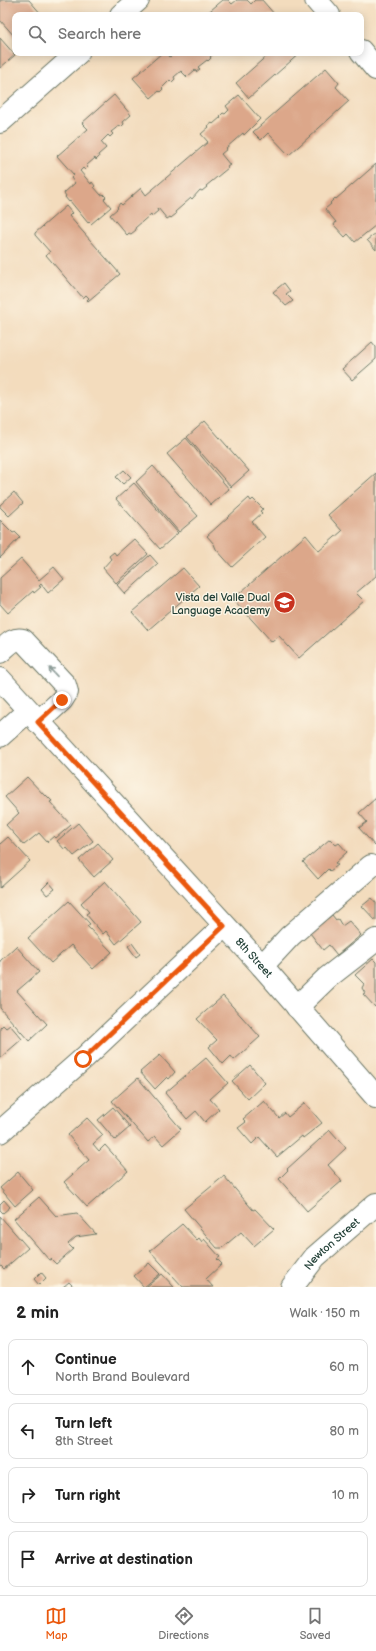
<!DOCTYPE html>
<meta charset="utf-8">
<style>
:root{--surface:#fff;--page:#f2f2f2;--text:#222;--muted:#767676;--line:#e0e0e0;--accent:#ea580c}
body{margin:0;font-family:"Balsamiq Sans",sans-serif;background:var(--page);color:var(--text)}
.stop{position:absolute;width:12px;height:12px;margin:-9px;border:3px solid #ea580c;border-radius:50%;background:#fff}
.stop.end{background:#ea580c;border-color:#fff;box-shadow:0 1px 4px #0008}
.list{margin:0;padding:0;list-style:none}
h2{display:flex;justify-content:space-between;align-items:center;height:52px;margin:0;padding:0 16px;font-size:17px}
h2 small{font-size:13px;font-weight:400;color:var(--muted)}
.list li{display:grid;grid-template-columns:26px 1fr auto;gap:12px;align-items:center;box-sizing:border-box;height:56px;margin:0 8px 8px;padding:0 8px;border:1px solid var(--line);border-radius:8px}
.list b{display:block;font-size:15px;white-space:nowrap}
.list p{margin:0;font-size:13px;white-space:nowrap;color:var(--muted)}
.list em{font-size:13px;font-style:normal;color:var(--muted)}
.icon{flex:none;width:22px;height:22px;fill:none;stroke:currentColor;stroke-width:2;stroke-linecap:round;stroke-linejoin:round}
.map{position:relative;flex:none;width:376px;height:1287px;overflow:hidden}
.search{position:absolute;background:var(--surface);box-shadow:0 2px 10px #0003;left:12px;right:12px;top:12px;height:44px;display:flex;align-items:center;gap:10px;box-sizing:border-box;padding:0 14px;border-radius:8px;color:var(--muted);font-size:15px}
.sheet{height:308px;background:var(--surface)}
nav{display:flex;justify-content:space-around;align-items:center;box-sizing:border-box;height:56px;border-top:1px solid var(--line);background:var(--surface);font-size:11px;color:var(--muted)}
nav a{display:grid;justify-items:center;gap:2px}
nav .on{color:var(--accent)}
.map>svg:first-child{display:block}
.building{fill:#dca78a}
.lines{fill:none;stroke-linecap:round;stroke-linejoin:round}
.minor-casing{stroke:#697564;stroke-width:24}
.major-casing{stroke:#697564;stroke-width:24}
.minor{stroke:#fff;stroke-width:22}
.major{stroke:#fff;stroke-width:22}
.oneway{stroke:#8f9e9a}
.route{stroke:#ea580c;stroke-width:5}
.labels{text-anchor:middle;stroke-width:3;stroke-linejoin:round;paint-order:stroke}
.poi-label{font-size:11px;fill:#1f3d34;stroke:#fcf5e5;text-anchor:end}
.street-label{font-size:11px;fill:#1f3d34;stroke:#fcf5e5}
</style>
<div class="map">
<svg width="376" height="1287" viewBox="0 0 376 1287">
<rect width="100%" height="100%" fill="#fcf5e5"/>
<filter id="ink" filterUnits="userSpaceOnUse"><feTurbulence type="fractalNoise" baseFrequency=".025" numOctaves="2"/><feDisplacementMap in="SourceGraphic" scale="8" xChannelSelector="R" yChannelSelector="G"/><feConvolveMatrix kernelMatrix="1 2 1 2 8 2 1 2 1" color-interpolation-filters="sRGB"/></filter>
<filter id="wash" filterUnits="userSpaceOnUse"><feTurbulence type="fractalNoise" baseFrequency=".012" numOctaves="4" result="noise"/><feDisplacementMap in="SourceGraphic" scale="16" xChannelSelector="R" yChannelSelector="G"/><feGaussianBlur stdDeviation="0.9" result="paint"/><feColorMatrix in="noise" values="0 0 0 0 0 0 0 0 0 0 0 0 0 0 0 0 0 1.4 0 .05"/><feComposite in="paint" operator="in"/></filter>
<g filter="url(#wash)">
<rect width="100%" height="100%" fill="#f3dcbd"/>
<g id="blocks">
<!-- building -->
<g class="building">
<polygon points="0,0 29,0 42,15 15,15 15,37 0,20"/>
<polygon points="223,0 228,0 232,4 237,0 247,0 251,4 255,0 262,0 275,15 205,15"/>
<polygon points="0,38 15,55 0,68"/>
<polygon points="162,53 167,53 170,57 174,53 214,53 210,57 211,58 208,61 207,60 198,67 200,69 196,72 195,70 187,77 181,71 174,77 175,79 172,82 170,80 162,88 163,89 160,92 159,91 151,98 133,78"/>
<polygon points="270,53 300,53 249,98 236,83"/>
<polygon points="326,68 339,83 336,87 349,101 289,155 268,133 261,140 253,132"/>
<polygon points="114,95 131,115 123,122 124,124 121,127 120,125 111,132 113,134 110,137 108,135 101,142 106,148 98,155 99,157 96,160 95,158 86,166 88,167 85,170 83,168 80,171 91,184 92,182 95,186 94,187 101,195 103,194 106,197 104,199 111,207 91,224 89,222 88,223 70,201 69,202 65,197 66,196 64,193 75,183 71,178 74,175 57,156 88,129 82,123"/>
<polygon points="239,95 260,119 244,135 243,133 226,148 227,149 221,154 230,165 227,167 228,168 206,186 207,187 202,191 200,190 192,199 191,198 175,212 176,214 171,218 170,217 167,219 158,208 157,209 158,211 152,216 151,214 135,228 136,230 131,234 129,233 127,235 110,215 118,208 117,207 120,203 122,205 141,188 146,195 208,142 201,134 209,127 208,126 212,123 213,124 221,117 220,116 223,113 225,114 229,110 226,106"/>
<polygon points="376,164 376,225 355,242 348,234 345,237 334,225 336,222 325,209 331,204 330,203 335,198 336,199"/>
<polygon points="66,206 72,213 69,216 120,274 88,301 87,300 89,298 86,295 83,298 46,255 50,252 35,235 35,233"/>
<polygon points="376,233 376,250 367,240"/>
<polygon points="284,283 290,291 286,294 293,301 286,306 273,292"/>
<polygon points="372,342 376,347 376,359 352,380 342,369"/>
<polygon points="205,421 249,471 231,487 187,437"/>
<polygon points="186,438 229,489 211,505 167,454"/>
<polygon points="153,466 198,516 179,532 136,482"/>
<polygon points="124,470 131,477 123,484 116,477"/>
<polygon points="376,473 376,576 356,593 364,601 299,658 279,636 272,642 233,599 306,535 319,551 342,531 328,515"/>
<polygon points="134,483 178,533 160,549 116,499"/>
<polygon points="14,492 23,503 9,516 0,507 0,505"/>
<polygon points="249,498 251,501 253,499 263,509 260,511 262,513 252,522 265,537 232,567 216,549 214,544 207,536"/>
<polygon points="0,520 13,533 15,532 20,537 0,558"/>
<polygon points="134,539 148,554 116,583 103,568 111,559 109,556 114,552 116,555"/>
<polygon points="150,555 158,564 125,594 117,585"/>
<polygon points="21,559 39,580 54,567 64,579 48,593 41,584 39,586 41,587 34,593 33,591 8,613 0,604 0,578"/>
<polygon points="183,568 199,586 148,630 132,612"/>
<polygon points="27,777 45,796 46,795 52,801 50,802 71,825 56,838 54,836 47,842 39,833 24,845 6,825 19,813 5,797"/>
<polygon points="376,798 376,845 375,846 359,828 367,822 359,813"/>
<polygon points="78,823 93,841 74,856 67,848 65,850 57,841"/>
<polygon points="8,837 30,861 0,888 0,844"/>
<polygon points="330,839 336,845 339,843 347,852 335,863 338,865 330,871 328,869 318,879 303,862"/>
<polygon points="98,843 113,860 94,877 79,860"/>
<polygon points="105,881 141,922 116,944 106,931 103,934 86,914 89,912 81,903"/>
<polygon points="49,882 55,889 47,895 42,889"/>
<polygon points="372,898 376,903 376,921 362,906"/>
<polygon points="69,901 90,924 87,926 112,952 93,969 71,945 51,963 28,938"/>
<polygon points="332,915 336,920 338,919 342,926 349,921 361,935 337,955 329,945 323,950 310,933"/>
<polygon points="132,943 140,954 136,957 128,946"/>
<polygon points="16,946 39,972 17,991 47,1024 29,1041 0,1008 0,961"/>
<polygon points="373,959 376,962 376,1006 375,1007 363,994 365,993 362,988 364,984 355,975"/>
<polygon points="223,996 260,1037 234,1060 231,1056 223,1064 209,1047 217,1040 197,1019"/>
<polygon points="3,1025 6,1028 10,1025 22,1039 0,1058 0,1028"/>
<polygon points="160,1055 175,1072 169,1079 167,1077 155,1089 140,1072"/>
<polygon points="206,1058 228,1083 210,1099 219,1109 205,1122 196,1111 187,1119 165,1093"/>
<polygon points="250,1065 265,1083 248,1099 232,1081"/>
<polygon points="138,1078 181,1129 163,1145 155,1136 148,1142 112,1101"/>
<polygon points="264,1101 279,1118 285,1113 288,1117 305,1103 322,1123 303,1138 302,1136 277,1157 259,1137 252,1144 238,1128 246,1122 243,1119"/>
<polygon points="113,1107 130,1127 115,1140 98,1120"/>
<polygon points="87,1118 103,1135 93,1144 99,1151 105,1145 128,1171 87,1207 64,1182 89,1160 68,1135"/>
<polygon points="330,1130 346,1148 328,1165 342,1181 307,1211 279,1179 288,1170 287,1169"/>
<polygon points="18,1172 33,1190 15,1206 0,1188"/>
<polygon points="224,1176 253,1210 255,1209 274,1229 254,1246 241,1232 222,1248 217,1248 184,1209"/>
<polygon points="39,1197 56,1216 77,1213 96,1234 76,1237 68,1244 73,1249 56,1264 51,1259 49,1260 14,1219"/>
<polygon points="4,1200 10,1207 3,1213 0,1210 0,1204"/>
<polygon points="0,1216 28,1248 4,1269 0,1265"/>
<polygon points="182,1224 197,1240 199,1238 202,1242 204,1239 220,1257 217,1259 222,1264 206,1279 213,1287 183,1287 150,1251"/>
<polygon points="149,1263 160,1274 144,1287 134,1276"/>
<polygon points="41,1272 46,1278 39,1285 34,1279"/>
<polygon points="162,1274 174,1287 146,1287"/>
<polygon points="69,1282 74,1287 63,1287"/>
</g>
</g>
</g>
<g filter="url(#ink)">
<use href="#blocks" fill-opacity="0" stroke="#697564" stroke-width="1"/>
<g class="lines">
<defs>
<g id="minor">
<polyline points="316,0 329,15"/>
<polyline points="361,51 376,69"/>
<path d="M0 652C7 646 13 637 23 640L65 685 67 692 62 700 38 722"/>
<path id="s1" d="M0 679 262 966 376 1097"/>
<polyline points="0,736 28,711"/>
<polyline points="262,966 290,936 371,866"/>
<polyline points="297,1007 327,978 376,940"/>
<polyline points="0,1132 83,1059 224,926"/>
<path id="s2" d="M292 1287 315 1257 376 1204"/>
</g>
<g id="major">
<polyline points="121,15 138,0"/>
<polyline points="0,122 78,53"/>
</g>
</defs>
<!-- minor casing -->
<use href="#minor" class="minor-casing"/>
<!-- major casing -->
<use href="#major" class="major-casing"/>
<!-- minor -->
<use href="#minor" class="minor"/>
<!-- major -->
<use href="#major" class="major"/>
</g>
<!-- one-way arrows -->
<defs><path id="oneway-shaft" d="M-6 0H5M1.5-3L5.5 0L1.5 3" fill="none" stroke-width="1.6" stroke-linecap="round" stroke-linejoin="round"/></defs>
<use class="oneway" href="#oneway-shaft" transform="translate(53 672) rotate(-133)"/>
</g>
<g class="lines" filter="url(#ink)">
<!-- route -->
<polyline class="route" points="62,700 38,722 224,926 83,1059"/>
</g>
<!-- icons -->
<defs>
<symbol id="school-disc" viewBox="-11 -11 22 22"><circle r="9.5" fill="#c8321e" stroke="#fcf5e5"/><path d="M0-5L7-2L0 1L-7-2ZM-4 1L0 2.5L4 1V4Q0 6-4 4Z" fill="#fff"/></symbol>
</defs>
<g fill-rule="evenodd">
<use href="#school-disc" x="272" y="590" width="25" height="25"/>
</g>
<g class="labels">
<!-- poi labels -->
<g class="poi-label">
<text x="270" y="601">Vista del Valle Dual<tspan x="270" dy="13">Language Academy</tspan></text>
</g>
<!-- street labels -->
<g class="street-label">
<text dy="4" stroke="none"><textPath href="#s1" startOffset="377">8th Street</textPath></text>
<text dy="4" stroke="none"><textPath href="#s2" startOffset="59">Newton Street</textPath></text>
</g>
</g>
</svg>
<div class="stop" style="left:83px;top:1059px"></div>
<div class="stop end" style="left:62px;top:700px"></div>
<div class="search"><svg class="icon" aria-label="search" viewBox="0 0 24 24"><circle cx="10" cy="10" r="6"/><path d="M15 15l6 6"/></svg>Search here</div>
</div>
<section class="sheet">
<h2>2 min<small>Walk · 150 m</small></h2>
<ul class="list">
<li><svg class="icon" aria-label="ahead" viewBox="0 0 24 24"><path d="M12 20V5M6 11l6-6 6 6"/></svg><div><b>Continue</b><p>North Brand Boulevard</p></div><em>60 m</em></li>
<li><svg class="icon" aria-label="left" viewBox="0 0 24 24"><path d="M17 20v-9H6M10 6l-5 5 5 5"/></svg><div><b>Turn left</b><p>8th Street</p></div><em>80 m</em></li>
<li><svg class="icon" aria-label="right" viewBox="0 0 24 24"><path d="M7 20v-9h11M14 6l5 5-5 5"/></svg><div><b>Turn right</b></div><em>10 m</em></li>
<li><svg class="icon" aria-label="arrive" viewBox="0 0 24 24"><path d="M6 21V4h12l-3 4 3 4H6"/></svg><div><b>Arrive at destination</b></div></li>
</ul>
</section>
<nav>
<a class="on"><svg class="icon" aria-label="map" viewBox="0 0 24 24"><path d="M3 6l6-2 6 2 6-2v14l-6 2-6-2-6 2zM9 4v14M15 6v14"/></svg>Map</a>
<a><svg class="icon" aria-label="directions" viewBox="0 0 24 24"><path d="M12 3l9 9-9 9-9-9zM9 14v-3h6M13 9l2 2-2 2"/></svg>Directions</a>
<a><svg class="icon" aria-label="saved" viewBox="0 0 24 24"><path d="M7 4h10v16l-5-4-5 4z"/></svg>Saved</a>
</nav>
